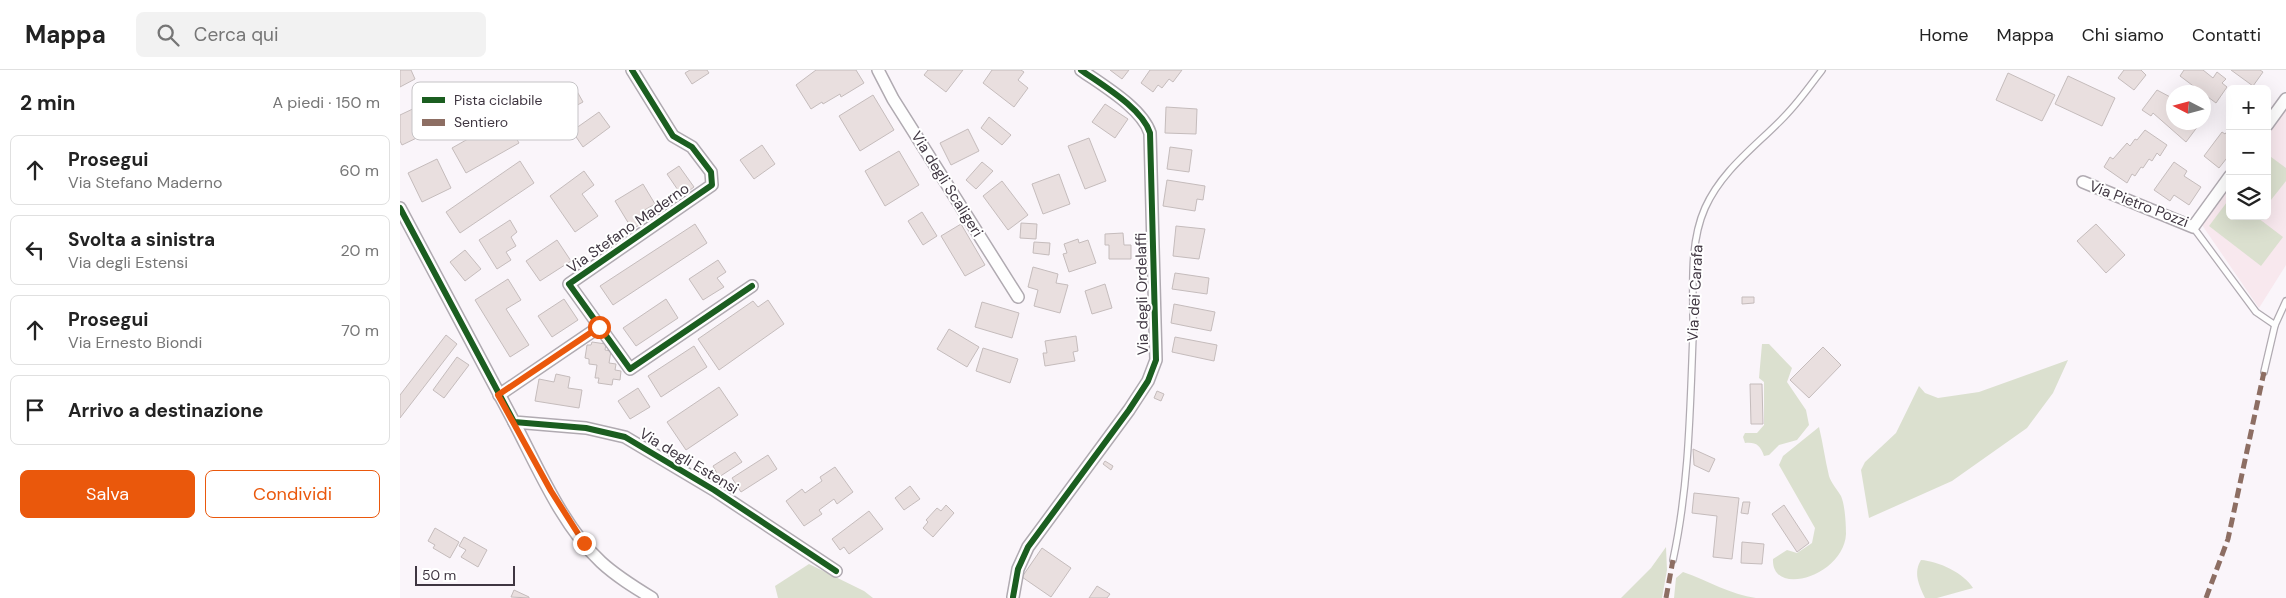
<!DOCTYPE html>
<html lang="it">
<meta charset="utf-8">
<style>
:root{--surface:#fff;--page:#f2f2f2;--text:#222;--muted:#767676;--line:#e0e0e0;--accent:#ea580c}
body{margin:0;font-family:"DM Sans",sans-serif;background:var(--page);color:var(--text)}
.controls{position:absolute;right:15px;top:15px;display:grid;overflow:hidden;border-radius:8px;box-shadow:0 5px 20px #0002}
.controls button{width:45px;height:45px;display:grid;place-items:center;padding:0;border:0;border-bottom:1px solid var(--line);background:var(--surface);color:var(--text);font:25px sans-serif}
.compass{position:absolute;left:1766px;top:15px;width:45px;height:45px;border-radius:50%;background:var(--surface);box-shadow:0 5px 20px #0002;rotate:276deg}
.scale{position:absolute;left:15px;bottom:12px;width:100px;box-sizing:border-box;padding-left:5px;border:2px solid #3f3641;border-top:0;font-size:14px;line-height:18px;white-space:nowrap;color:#3f3641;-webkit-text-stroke:4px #fff;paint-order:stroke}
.stop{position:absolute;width:15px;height:15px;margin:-11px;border:4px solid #ea580c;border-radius:50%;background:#fff}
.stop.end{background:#ea580c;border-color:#fff;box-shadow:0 1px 5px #0008}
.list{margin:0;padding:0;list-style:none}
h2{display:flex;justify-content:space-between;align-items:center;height:65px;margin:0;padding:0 20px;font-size:21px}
h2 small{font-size:16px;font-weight:400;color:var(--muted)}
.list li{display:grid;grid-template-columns:32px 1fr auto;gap:15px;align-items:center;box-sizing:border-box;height:70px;margin:0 10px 10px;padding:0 10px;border:1px solid var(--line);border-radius:8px}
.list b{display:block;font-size:19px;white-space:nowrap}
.list p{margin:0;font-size:16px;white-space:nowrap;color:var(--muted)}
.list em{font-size:16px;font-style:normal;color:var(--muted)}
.actions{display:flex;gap:10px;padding:15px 20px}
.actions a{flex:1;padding:11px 0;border:1px solid var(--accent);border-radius:8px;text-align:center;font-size:18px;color:var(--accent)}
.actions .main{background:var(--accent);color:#fff}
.icon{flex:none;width:28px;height:28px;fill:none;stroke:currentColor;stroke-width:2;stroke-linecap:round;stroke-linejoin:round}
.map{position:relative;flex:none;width:1886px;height:528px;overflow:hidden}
header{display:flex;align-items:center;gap:30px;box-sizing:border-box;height:70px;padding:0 25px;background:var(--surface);border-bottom:1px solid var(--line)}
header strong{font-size:24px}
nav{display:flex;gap:28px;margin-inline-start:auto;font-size:18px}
.search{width:350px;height:45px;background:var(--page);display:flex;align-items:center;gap:12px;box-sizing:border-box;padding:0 18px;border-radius:8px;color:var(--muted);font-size:19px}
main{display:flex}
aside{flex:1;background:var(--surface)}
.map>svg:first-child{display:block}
.education{fill:#f8e8ee}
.green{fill:#dbe0cf}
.building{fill:#e9dfdf;stroke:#c5bcbc}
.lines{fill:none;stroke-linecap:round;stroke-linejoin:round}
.service-casing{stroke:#b0aab1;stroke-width:8}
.minor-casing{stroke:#b0aab1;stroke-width:14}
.service{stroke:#fefefe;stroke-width:5.5}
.minor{stroke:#fefefe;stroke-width:11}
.quiet{stroke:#8d6e63;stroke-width:5;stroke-dasharray:10 5;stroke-linecap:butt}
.cycleway-casing{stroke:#fff;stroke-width:9}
.cycleway{stroke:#1b5e20;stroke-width:6}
.route{stroke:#ea580c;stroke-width:6}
.labels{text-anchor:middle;stroke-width:4;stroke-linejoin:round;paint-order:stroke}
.street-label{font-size:15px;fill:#3f3641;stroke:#fff}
.key{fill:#fff;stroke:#c5c3c6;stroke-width:1}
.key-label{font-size:14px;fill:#3f3641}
</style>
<header>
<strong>Mappa</strong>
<div class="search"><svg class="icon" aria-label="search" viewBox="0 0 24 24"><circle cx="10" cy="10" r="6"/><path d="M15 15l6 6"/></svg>Cerca qui</div>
<nav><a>Home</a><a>Mappa</a><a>Chi siamo</a><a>Contatti</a></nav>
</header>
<main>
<aside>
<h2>2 min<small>A piedi · 150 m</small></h2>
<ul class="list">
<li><svg class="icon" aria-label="ahead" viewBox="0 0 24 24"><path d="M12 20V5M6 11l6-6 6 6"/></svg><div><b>Prosegui</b><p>Via Stefano Maderno</p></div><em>60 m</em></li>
<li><svg class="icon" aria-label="left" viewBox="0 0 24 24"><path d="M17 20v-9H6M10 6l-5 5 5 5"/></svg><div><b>Svolta a sinistra</b><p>Via degli Estensi</p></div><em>20 m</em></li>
<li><svg class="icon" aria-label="ahead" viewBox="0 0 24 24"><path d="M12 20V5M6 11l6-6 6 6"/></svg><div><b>Prosegui</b><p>Via Ernesto Biondi</p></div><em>70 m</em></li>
<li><svg class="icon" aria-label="arrive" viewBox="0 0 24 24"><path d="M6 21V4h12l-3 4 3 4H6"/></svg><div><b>Arrivo a destinazione</b></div></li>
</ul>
<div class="actions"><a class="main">Salva</a><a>Condividi</a></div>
</aside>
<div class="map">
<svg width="1886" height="528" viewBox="0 0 1886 528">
<rect width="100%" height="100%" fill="#faf5fa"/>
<!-- education -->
<polygon class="education" points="1886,38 1886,195 1859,238 1802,155 1830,116 1830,146 1867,146 1867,64"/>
<!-- green -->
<g class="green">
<polygon points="1867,84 1886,98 1886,111 1867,135"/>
<polygon points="1830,128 1830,146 1859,146 1858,148 1883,167 1861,196 1809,156"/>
<path d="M1362 274H1369L1392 298 1387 312 1406 340 1409 355 1397 370 1379 375 1369 385 1364 386C1360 375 1356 372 1345 373L1343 367 1345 363H1357L1364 355V312L1359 308Z"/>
<polygon points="1668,290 1653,323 1627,358 1552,411 1469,448 1461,400 1465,392 1496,363 1519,316 1525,323 1538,328 1579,322"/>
<path d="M1419 357C1423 373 1425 390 1429 406 1431 413 1437 419 1441 426 1445 435 1446 454 1446 464 1444 506 1371 528 1373 489L1387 480 1397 483 1412 473 1415 458 1379 395 1383 386Z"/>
<polygon points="1266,477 1267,500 1262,528 1221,528 1251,498"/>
<path d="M1521 490C1538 491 1564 503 1573 518L1537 528H1525C1519 515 1513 503 1521 490Z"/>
<polygon points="409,494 464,521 473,528 378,528 375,516"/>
<path d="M1283 502C1307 510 1331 525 1356 528H1274L1276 508Z"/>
</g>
<!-- building -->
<g class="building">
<polygon points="0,0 11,0 15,9 0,17"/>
<polygon points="290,0 307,0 309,3 292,14 285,3"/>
<polygon points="416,0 456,0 464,13 441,27 440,24 423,34 422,32 411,39 396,15"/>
<polygon points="528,0 563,0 546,22 524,5"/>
<polygon points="592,0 621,0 624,2 618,10 628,18 614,37 583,13"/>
<polygon points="710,0 729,0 722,9"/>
<polygon points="750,0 782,0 773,12 769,9 762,18 758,15 753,22 741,13"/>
<polygon points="1724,0 1741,0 1746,5 1734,20 1718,8"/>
<polygon points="1784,0 1803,0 1813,8 1817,2 1826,9 1822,13 1827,17 1816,33 1780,6"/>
<polygon points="1831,0 1860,0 1863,2 1853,16"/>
<polygon points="1608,3 1655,25 1642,51 1596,30"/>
<polygon points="1668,6 1715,28 1702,56 1655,34"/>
<polygon points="174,16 183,32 157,46 149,30"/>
<polygon points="1757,20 1774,29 1774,52 1801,52 1786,72 1753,43 1751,46 1742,40"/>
<polygon points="473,25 494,60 460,81 439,46"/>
<polygon points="38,27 50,52 2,75 0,71 0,45"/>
<polygon points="705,34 728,49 715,68 692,52"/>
<polygon points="766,37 797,39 796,64 765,63"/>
<polygon points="199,42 210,57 183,77 172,61"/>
<polygon points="589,47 611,65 602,75 581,58"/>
<polygon points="105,48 119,73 66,103 52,78"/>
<polygon points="1830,58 1830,84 1819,98 1804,86 1822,62 1825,64"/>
<polygon points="568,59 579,81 551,95 540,73"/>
<polygon points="1745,60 1767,75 1760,86 1757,83 1752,91 1749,89 1743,98 1741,97 1735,106 1732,104 1727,113 1704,97 1710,87 1713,89 1727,73 1730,76 1735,69 1737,70"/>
<polygon points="689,68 706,111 685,119 668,76"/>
<polygon points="362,75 375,94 354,109 340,90"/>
<polygon points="770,77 792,80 789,102 767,99"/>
<polygon points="499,81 519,115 485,136 465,101"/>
<polygon points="37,89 51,118 22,132 8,103"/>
<polygon points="120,91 134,113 60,163 46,142"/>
<polygon points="582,92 593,101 576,119 566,110"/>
<polygon points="1774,92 1787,101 1784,106 1801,117 1789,135 1774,125 1770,131 1754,120"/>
<polygon points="279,96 294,117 282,126 267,104"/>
<polygon points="184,101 194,115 182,124 198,146 175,162 150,126"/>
<polygon points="659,104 670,134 643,144 632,114"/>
<polygon points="767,110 805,116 803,130 797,129 795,141 763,136"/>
<polygon points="602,111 628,145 608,160 583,126"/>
<polygon points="243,114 255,134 241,142 247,151 232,159 215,131"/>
<polygon points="522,142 537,166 523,175 508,151"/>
<polygon points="110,150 117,162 111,167 116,176 106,182 111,190 97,199 79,170"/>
<polygon points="621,153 637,154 636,169 620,168"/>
<polygon points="295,154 307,173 213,235 200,216"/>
<polygon points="561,154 585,195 565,206 541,166"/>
<polygon points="1696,154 1725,185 1706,203 1677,171"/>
<polygon points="776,156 805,159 799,189 773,186"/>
<polygon points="723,163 724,175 731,175 731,189 709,189 709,175 705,175 705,164"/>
<polygon points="678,169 679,173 688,170 696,193 669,202 663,184 667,183 664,174"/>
<polygon points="157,170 171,191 140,211 126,191"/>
<polygon points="634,172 650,173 649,185 633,183"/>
<polygon points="65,180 81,199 65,211 50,192"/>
<polygon points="318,190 326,202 317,208 324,217 303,230 289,209"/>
<polygon points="633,197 658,204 656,213 668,215 660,243 634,236 638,220 628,217"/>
<polygon points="775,203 809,208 807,224 772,219"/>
<polygon points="108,209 121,230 106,239 129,275 110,287 75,230"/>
<polygon points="705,214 712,238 692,244 685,221"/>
<polygon points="1342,227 1354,227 1354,233 1342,234"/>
<polygon points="164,229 178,250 152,267 138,246"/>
<polygon points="266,229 278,248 236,276 223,258"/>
<polygon points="368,230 384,254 319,300 298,269 353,231 358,237"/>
<polygon points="582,232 619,243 612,268 575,257"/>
<polygon points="774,234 815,242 811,261 771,253"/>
<polygon points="549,259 579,277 567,297 537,279"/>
<polygon points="46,265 57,274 0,348 0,325"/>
<polygon points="676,266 678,281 673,282 675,291 645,296 643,283 647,283 645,271"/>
<polygon points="775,267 817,275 814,291 772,282"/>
<polygon points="192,272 206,274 205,280 211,281 209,293 216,294 215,300 221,301 220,310 213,309 212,315 198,313 199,308 195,308 197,295 189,294 189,289 185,288 187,275 191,275"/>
<polygon points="294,276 307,297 261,327 248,306"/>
<polygon points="1423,277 1441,295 1409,328 1390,310"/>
<polygon points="583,278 618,289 610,313 576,301"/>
<polygon points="57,287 69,295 44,328 33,320"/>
<polygon points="156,304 170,307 168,318 182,320 179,338 135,331 139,309 154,312"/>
<polygon points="1350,314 1362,314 1363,354 1351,354"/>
<polygon points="319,317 338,345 286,380 267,352"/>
<polygon points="238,318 250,337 230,349 218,331"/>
<polygon points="757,321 764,324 761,331 754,328"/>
<polygon points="1293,379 1315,389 1309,402 1294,395"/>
<polygon points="335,382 342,392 319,407 313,396"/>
<polygon points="368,385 377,399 341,422 332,408"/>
<polygon points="705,391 713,396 711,400 703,394"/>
<polygon points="435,397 453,422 437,434 434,429 419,440 422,444 404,456 386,431 402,419 405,423 422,411 420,407"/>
<polygon points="510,416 520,429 504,440 495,428"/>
<polygon points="1294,423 1339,428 1332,489 1313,487 1317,446 1292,443"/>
<polygon points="1343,432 1350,432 1348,444 1341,443"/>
<polygon points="546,435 554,443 533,467 523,458 528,452 526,450 537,438 541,441"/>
<polygon points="1384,435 1409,473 1397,482 1372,444"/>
<polygon points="469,441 483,459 449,484 444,477 440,480 432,469"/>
<polygon points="35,458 59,472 50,488 33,478 35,475 28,471"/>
<polygon points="64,467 87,480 78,497 61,487 66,480 59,476"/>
<polygon points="1342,472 1364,474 1362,494 1341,493"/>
<polygon points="642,478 671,498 651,527 622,507"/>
<polygon points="697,516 710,524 707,528 689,528"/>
<polygon points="114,520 129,527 129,528 111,527"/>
</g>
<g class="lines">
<defs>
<g id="service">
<polyline points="1793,157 1856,242 1875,255 1886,231"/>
<polyline points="1864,302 1875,255"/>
<path d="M1273 490C1289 416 1290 341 1293 265 1294 224 1288 176 1305 138 1322 100 1356 76 1384 47 1398 33 1410 16 1422 0"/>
</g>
<g id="minor">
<polyline points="232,0 273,66 292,77 311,102 312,115 169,214 230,299 352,216"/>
<polyline points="478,0 493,29 618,227"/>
<polyline points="1867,55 1886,29"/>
<polyline points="1683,112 1793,157 1830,106"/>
<polyline points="0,138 114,352 186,358 225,367 314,420 436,501"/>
<polyline points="99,325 199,257"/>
<path d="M114 352C138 398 163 457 201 492 216 506 234 517 252 528"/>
<path d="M613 527 618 499 628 477 729 340 748 311 756 290 750 63C742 38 702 15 681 0"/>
</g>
</defs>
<!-- service casing -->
<use href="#service" class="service-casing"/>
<!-- minor casing -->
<use href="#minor" class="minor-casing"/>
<!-- service -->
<use href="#service" class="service"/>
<!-- minor -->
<use href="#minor" class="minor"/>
<!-- quiet -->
<g class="quiet">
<polyline points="1266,528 1273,490"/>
<polyline points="1806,528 1828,469 1864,302"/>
</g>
<defs>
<g id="cycleway">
<polyline points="232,0 273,66 292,77 311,102 312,115 169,214 230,299 352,216"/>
<polyline points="0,138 114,352 186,358 225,367 314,420 436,501"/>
<path d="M613 527 618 499 628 477 729 340 748 311 756 290 750 63C742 38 702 15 681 0"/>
</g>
</defs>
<!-- cycleway casing -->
<use href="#cycleway" class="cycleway-casing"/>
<!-- cycleway -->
<use href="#cycleway" class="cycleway"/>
</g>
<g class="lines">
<!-- route -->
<polyline class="route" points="184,473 151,421 98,325 199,257"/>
</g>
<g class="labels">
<!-- street labels -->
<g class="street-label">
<text transform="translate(547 114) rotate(58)" y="5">Via degli Scaligeri</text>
<text transform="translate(1739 134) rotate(21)" y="5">Via Pietro Pozzi</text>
<text transform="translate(228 158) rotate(-35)" y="5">Via Stefano Maderno</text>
<text transform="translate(1295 223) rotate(-87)" y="5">Via dei Carafa</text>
<text transform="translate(742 224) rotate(-91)" y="5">Via degli Ordelaffi</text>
<text transform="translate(289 391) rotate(31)" y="5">Via degli Estensi</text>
</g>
</g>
<!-- legend -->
<rect x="12" y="12" width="166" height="58" rx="8" class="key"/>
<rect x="22" y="27" width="23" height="6" fill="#1b5e20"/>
<rect x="22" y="49" width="23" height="7" fill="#8d6e63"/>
<g class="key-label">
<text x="54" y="35">Pista ciclabile</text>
<text x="54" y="57">Sentiero</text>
</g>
</svg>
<div class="controls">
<button>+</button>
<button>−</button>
<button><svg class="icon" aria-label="layers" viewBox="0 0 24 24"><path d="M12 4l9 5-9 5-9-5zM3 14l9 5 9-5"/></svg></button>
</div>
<svg class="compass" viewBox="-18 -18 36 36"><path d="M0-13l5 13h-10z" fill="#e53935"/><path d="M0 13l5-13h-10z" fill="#767676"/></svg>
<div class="scale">50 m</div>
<div class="stop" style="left:199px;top:257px"></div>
<div class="stop end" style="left:184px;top:473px"></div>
</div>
</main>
